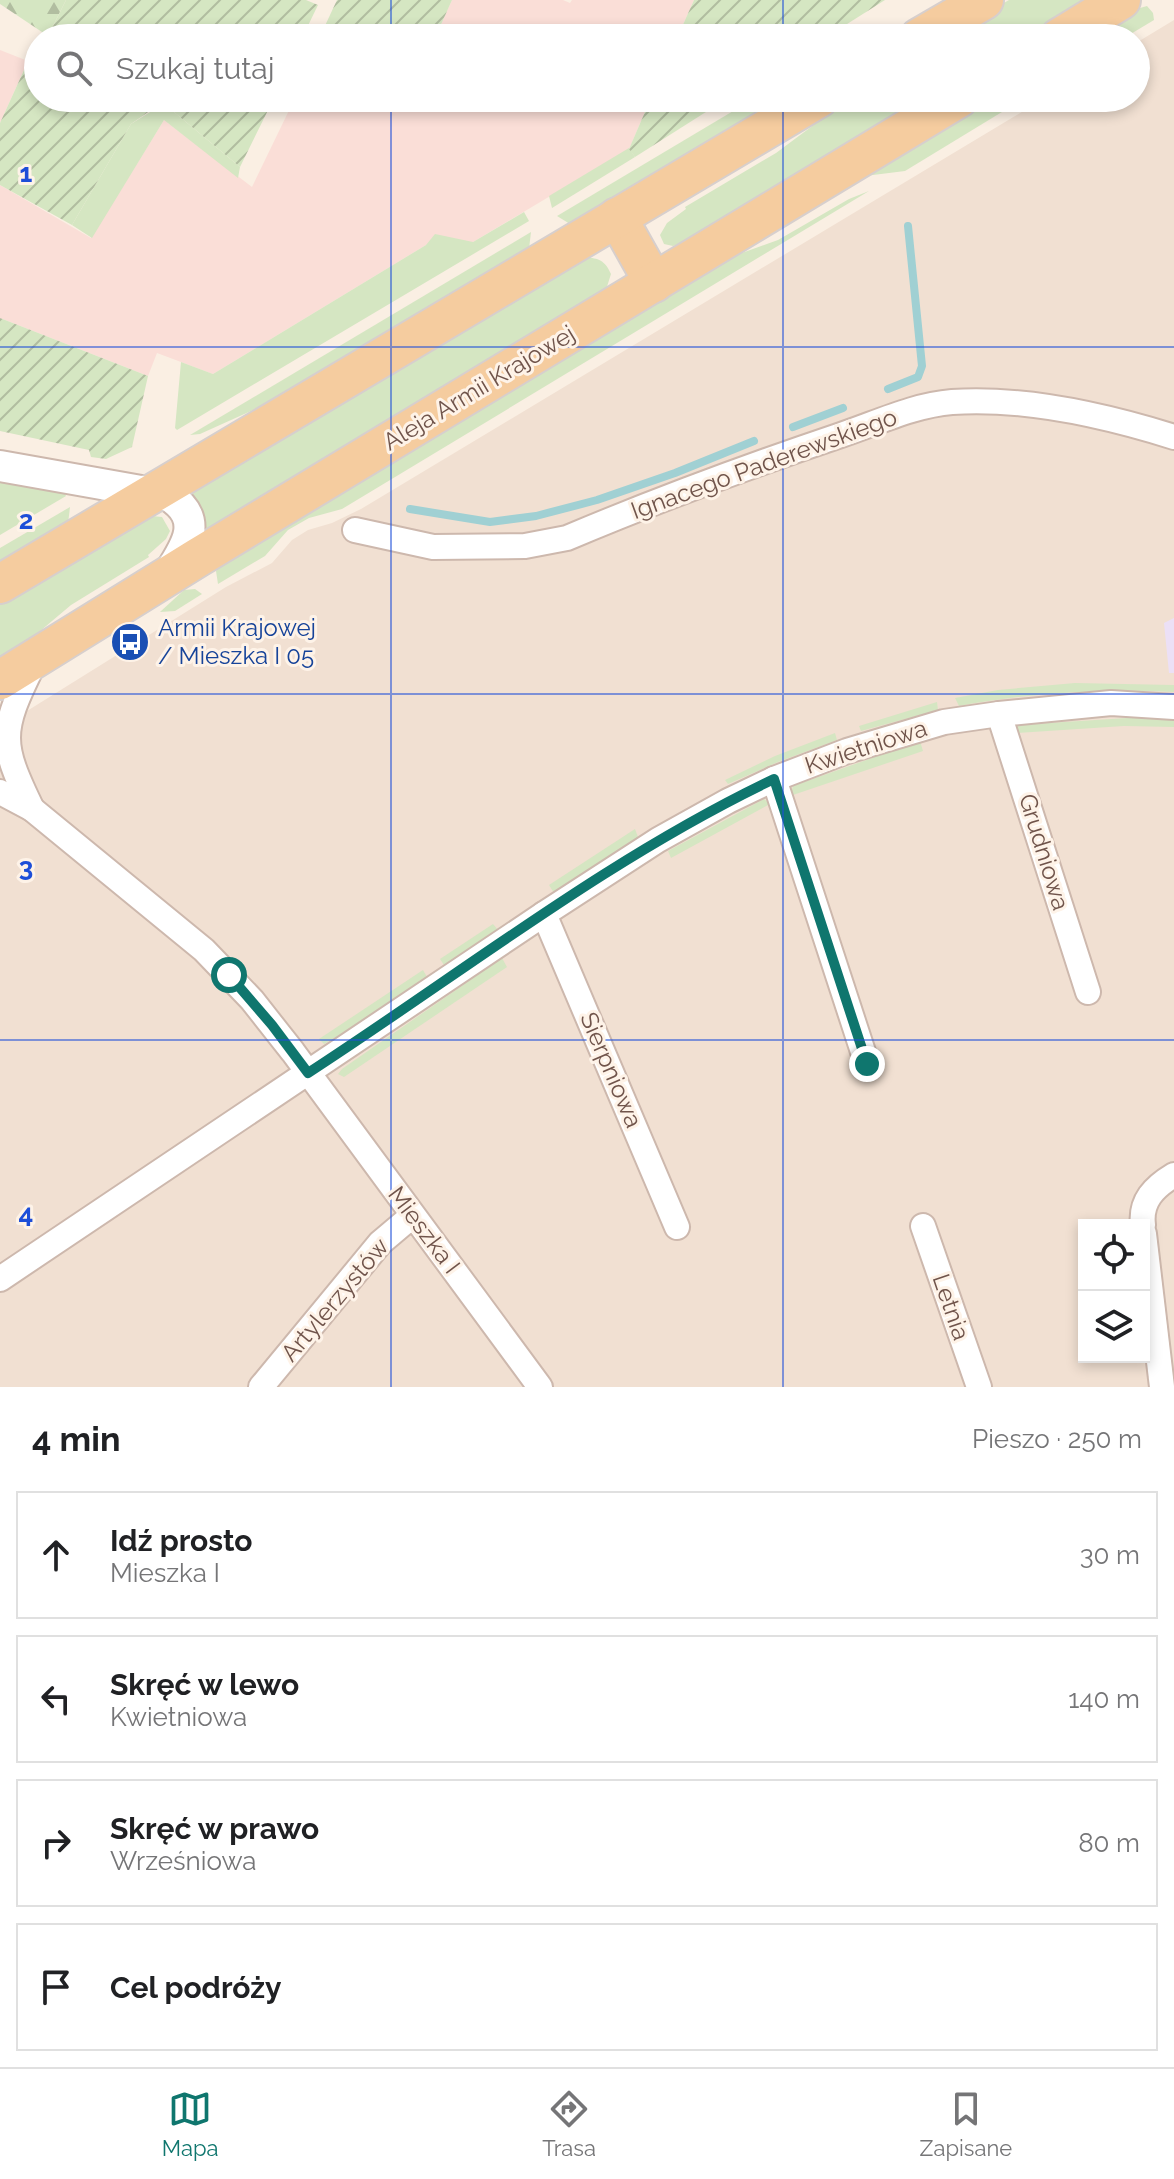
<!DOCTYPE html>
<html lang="pl">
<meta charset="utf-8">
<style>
:root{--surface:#fff;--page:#f6f6f6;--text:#202124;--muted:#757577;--line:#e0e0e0;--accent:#0f766e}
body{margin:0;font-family:Raleway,sans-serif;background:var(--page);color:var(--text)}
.controls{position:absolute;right:24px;bottom:24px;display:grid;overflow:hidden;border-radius:0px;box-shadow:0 4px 12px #0003}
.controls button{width:72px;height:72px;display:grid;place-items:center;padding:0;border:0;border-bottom:2px solid var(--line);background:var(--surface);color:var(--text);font:40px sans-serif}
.stop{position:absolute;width:24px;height:24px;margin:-18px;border:6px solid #0f766e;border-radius:50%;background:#fff}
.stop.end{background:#0f766e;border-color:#fff;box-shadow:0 2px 8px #0008}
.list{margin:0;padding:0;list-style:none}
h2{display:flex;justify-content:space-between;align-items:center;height:104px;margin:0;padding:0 32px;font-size:34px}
h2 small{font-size:26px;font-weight:400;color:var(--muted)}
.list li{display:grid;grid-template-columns:52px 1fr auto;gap:24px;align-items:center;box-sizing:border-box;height:128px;margin:0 16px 16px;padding:0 16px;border:2px solid var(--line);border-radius:0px}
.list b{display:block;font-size:30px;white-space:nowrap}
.list p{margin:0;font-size:26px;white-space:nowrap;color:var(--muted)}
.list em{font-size:26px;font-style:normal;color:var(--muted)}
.icon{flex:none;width:44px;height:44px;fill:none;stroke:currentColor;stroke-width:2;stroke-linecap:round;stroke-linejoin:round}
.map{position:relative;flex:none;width:1174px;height:1387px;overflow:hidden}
.search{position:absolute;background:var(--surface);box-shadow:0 4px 12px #0003;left:24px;right:24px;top:24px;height:88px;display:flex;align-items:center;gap:20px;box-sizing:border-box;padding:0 28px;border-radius:44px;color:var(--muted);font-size:30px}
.sheet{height:680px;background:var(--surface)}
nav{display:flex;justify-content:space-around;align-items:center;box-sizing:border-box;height:112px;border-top:2px solid var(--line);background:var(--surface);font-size:22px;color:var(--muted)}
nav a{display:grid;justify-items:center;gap:4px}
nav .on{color:var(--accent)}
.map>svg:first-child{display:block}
.residential{fill:#f1e0d2;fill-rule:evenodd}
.commercial{fill:#faded7}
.education{fill:#ece0f6}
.grass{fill:#d5e6c2}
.forest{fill:url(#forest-firs)}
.garden{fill:url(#garden-furrows)}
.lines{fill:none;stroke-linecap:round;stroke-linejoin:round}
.stream{stroke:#a0d0d3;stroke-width:8}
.minor-casing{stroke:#cdb8ad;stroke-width:28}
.tertiary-casing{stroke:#cdb8ad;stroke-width:34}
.primary-casing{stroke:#d7cfcd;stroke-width:42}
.minor{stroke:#fff;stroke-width:24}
.tertiary{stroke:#fff;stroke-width:30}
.primary{stroke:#f5cc9f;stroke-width:38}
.route{stroke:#0f766e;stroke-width:10}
.grid{fill:none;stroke:#1d4ed8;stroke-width:2;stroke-opacity:0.55}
.labels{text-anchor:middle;stroke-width:6;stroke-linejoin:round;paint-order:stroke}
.street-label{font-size:24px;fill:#70544b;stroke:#fef3e8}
.transit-label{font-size:24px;fill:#164399;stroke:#fef3e8;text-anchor:start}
.grid-label{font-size:26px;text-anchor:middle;font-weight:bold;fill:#1d4ed8;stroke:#fef3e8;stroke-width:6;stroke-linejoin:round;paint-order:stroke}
</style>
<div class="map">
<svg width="1174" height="1387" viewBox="0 0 1174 1387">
<defs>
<pattern id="forest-firs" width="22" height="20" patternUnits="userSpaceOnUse" patternTransform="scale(2)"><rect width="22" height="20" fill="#d5e6c2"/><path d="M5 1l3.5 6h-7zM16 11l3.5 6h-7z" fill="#b1bda0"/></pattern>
<pattern id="garden-furrows" width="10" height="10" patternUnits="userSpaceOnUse" patternTransform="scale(2)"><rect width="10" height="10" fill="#d5e6c2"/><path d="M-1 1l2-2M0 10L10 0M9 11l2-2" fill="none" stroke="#b1bda0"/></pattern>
</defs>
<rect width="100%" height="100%" fill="#faefe3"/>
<!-- residential -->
<path class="residential" d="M1174 20V1387H0V763L18 745 19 722 27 711 226 587 272 563 292 540 308 530 332 523 361 509 1045 98H1136V43ZM1084 1225H1144V1357H1084Z"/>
<!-- commercial -->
<g class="commercial">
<polygon points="452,0 563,0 570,3 572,0 694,0 677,38 435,38"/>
<polygon points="0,50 28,61 0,123"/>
<polygon points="295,98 651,98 629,149 473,242 426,245 213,374 157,353 148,376 0,318 0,185 91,238 164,120 252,187"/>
</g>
<!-- education -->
<polygon class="education" points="1174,618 1174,673 1169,673 1164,623"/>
<!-- grass -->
<g class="grass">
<polygon points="1009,0 1086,0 1027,38 945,38"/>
<polygon points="1147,6 1153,13 1154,20 1124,38 1087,38 1133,10"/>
<polygon points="755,98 789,98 570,224 557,216"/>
<polygon points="850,98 930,98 701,235 673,246 664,244 660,235 667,223 686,209 685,207 776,153"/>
<polygon points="988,98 1025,98 905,171 865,176"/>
<polygon points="162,102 240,167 238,178 164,120 92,238 72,225 131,124 158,107"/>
<polygon points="629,148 635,157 552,208 549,196"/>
<polygon points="869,191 342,509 309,518 288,530 265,556 218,584 216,571 220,565 714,263 778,240 849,199"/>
<polygon points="524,212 529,221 177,430 175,428 181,362 213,374 426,245 435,234 473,242"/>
<polygon points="531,232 529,249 298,390 200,434 190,435"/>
<path d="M577 258C594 257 604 257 611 274L604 296 204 536 201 510 186 490Z"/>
<polygon points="0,474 64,492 66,496 0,535"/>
<polygon points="70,507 68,524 0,567 0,548"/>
<polygon points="152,516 162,517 170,531 166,539 148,555 149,557 71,605 20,648 0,661 0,600 129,526"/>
<polygon points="195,589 202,594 175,611 160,612 184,590"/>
<path d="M1075 683 1174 685V692C1102 688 1030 693 959 706L955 698 998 690Z"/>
<polygon points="937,702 938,710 861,731 859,726"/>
<polygon points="1127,718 1174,718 1174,727 1124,726 1017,733 1017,725"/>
<polygon points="835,733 837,740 778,762 728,784 725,780 775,756"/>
<polygon points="920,741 923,751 790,796 793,786"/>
<polygon points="764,799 770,804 671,858 668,851"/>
<polygon points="635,829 638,837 554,893 549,885"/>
<polygon points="493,924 498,930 444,965 440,959"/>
<polygon points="502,958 507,967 344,1077 338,1074 342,1069"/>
<polygon points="423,970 427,977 338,1036 324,1044 319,1039"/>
</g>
<!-- forest -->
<polygon class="forest" points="0,0 66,0 48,36 0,4"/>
<!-- garden -->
<g class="garden">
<polygon points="66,0 306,0 318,5 302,38 47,38"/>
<polygon points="337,0 452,0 435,38 339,38 323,30"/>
<polygon points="694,0 885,0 825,38 677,38"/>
<polygon points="34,48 38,49 38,98 274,98 240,167 162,102 156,112 151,110 131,124 72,225 0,185 0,123"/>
<polygon points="651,98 728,98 635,157 629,149"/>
<polygon points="0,318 148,376 132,447 106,459 91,457 89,450 0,431"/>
</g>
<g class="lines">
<!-- stream -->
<g class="stream">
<polyline points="888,389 918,377 922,366 908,226"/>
<polyline points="793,427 843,408"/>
<polyline points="410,509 490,522 536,516 597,500 675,473 754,441"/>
</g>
<defs>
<g id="minor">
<path d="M355 530 433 547 525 546 567 538C657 500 749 466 841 435 877 423 914 405 952 402 1026 397 1104 415 1174 437"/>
<path d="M32 667C0 732 0 743 32 809"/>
<polyline points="999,714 1088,992"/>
<polyline points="774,779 867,1064"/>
<polyline points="0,792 32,809 204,950 252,1000 293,1052 540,1387"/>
<polyline points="544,914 677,1227"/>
<path d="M1143 1225C1140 1201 1154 1187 1174 1175"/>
<polyline points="923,1226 979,1387"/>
<polyline points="1144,1234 1162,1387"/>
<polyline points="0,1279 544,914 658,840 728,801 774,779 847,751 944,722 999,714 1111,703 1174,707"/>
<polyline points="261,1387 380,1243 412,1216"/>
</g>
<path id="tertiary" d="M0 466 169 496C206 520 185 548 167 576"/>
<g id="primary">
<polyline points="919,38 984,0"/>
<polyline points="1059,38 1121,0"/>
<polyline points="617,217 654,283"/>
<polyline points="0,584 819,98"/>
<polyline points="0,680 197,558 959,98"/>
</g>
</defs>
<!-- minor casing -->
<use href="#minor" class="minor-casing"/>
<!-- tertiary casing -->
<use href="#tertiary" class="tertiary-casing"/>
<!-- primary casing -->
<use href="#primary" class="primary-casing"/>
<!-- minor -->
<use href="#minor" class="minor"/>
<!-- tertiary -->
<use href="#tertiary" class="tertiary"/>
<!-- primary -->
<use href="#primary" class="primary"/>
</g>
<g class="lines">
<!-- route -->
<path class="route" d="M229 975 272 1025 308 1073C462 973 608 858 774 779L867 1064"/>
</g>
<!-- grid -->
<path class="grid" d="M391 0V38M783 0V38M391 98V1387M783 98V1387M0 347H1174M0 694H1174M0 1040H1174"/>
<!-- icons -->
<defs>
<symbol id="bus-disc" viewBox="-11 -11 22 22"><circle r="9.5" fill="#1a4fb4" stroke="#fef3e8"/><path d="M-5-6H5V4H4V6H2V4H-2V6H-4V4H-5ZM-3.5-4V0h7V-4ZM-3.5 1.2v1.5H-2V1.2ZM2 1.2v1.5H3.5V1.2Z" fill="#fff"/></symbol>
</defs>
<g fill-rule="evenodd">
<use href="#bus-disc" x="108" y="620" width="44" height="44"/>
</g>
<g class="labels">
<!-- street labels -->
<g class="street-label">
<text transform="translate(479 388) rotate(-31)" y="8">Aleja Armii Krajowej</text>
<text transform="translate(764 464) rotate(-20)" y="8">Ignacego Paderewskiego</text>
<text transform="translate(866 747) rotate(-18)" y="8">Kwietniowa</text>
<text transform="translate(1044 852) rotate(73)" y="8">Grudniowa</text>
<text transform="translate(611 1070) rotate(67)" y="8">Sierpniowa</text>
<text transform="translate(424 1230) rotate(53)" y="8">Mieszka I</text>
<text transform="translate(335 1300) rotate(-50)" y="8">Artylerzystów</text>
<text transform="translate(951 1307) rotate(71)" y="8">Letnia</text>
</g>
<!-- transit labels -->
<g class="transit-label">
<text x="158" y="636">Armii Krajowej<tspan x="158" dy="28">/ Mieszka I 05</tspan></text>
</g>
</g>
<g class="grid-label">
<text x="26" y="182">1</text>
<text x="26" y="529">2</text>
<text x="26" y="876">3</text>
<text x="26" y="1223">4</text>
</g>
</svg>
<div class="controls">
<button><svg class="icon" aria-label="locate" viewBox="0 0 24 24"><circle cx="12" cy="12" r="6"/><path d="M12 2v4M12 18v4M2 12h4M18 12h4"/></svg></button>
<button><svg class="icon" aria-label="layers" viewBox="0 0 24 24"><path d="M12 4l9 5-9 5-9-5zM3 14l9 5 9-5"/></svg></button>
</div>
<div class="stop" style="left:229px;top:975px"></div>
<div class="stop end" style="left:867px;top:1064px"></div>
<div class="search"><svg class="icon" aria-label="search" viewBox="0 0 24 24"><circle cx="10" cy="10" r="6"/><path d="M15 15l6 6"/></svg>Szukaj tutaj</div>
</div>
<section class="sheet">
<h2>4 min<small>Pieszo · 250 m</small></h2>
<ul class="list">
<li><svg class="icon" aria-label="ahead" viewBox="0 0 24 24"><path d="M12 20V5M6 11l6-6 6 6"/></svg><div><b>Idź prosto</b><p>Mieszka I</p></div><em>30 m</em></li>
<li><svg class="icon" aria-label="left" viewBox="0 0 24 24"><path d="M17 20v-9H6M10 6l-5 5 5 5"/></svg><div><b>Skręć w lewo</b><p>Kwietniowa</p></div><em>140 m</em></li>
<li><svg class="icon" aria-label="right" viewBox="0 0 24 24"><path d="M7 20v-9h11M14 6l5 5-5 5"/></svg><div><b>Skręć w prawo</b><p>Wrześniowa</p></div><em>80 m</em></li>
<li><svg class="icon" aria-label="arrive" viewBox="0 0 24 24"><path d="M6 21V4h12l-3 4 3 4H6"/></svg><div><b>Cel podróży</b></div></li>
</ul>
</section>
<nav>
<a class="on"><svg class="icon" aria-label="map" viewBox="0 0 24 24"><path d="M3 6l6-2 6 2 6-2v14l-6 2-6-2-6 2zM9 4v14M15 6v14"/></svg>Mapa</a>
<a><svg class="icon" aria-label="directions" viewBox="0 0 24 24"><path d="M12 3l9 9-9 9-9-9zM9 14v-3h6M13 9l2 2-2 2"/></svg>Trasa</a>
<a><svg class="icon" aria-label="saved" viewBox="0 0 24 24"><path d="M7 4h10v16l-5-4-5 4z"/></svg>Zapisane</a>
</nav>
